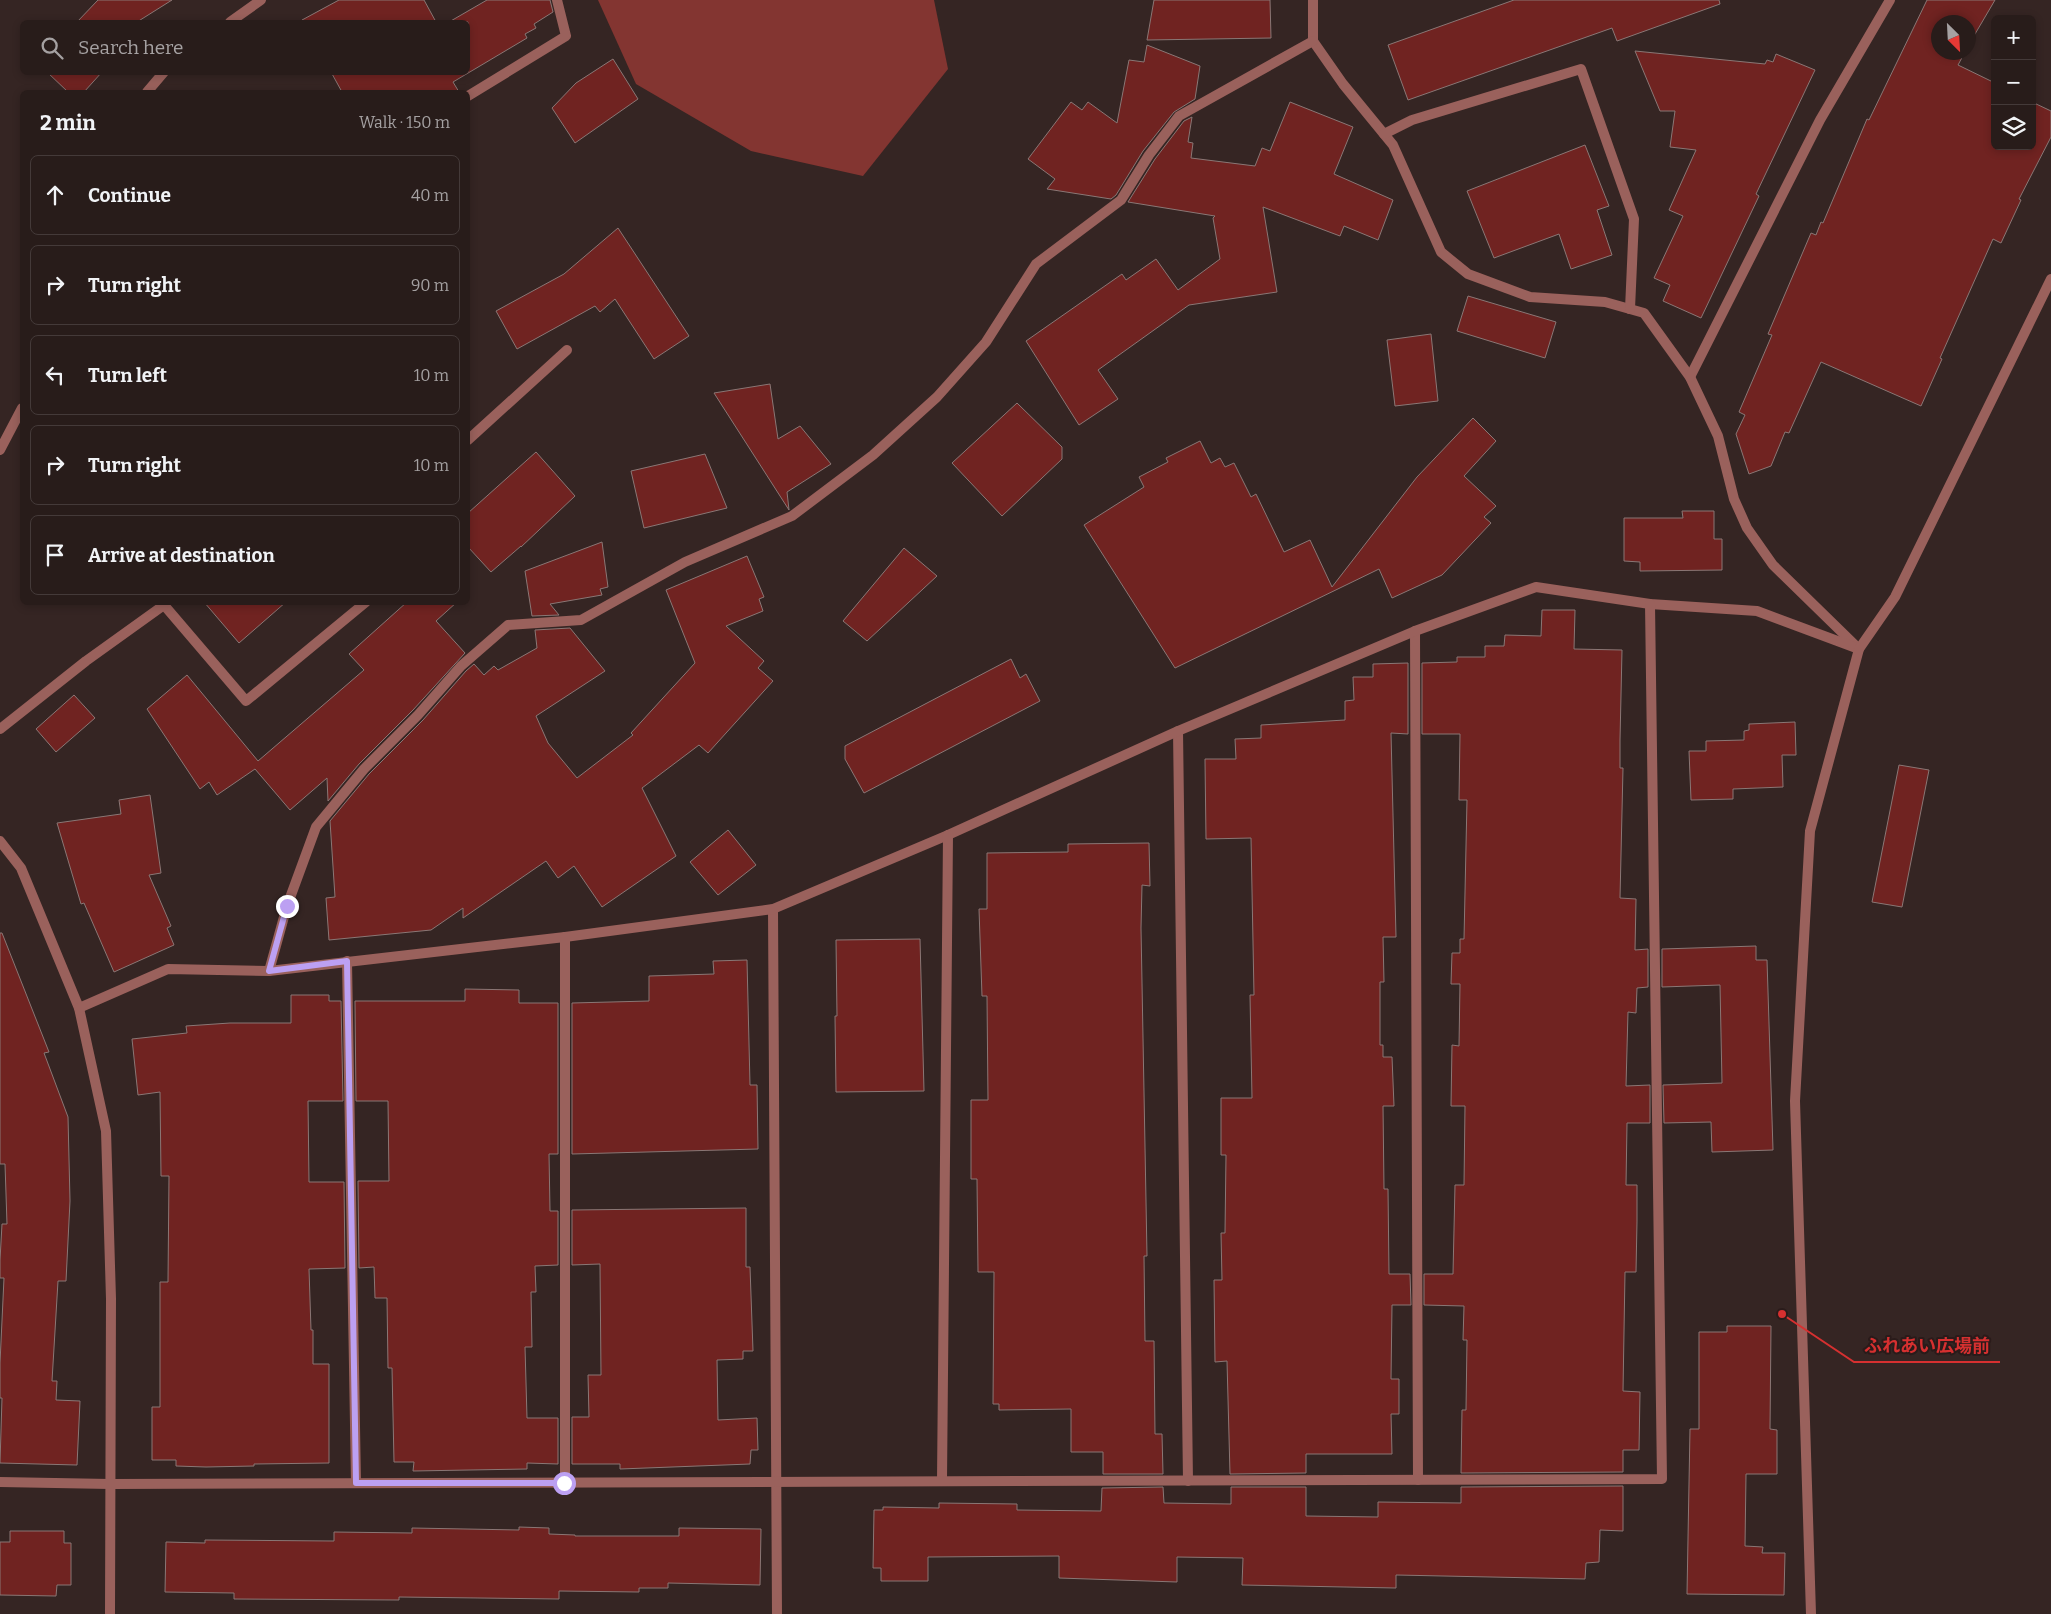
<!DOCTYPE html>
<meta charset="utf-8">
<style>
:root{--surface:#281c1a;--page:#342927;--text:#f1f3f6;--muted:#a5a1a2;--line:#443a39}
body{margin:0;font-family:Bitter,"Noto Sans JP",serif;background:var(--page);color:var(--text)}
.controls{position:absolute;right:15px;top:15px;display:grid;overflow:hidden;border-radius:8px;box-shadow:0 2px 8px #0003}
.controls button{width:45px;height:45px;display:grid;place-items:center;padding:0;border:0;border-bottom:1px solid var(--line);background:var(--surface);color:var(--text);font:25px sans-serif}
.compass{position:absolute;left:1931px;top:15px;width:45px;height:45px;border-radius:50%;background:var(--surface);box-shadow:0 2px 8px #0003;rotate:156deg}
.stop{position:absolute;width:15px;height:15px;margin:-11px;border:4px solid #bca0f2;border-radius:50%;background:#fff}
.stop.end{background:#bca0f2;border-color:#fff;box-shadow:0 1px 5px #0008}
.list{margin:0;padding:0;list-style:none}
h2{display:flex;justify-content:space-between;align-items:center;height:65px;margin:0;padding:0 20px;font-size:21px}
h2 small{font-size:16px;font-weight:400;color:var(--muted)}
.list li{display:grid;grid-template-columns:32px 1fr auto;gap:15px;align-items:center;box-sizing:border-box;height:80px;margin:0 10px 10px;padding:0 10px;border:1px solid var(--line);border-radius:8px}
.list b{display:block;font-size:19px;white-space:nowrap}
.list em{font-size:16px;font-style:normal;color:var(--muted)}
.icon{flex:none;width:28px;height:28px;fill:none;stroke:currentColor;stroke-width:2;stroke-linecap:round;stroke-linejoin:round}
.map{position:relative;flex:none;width:2051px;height:1614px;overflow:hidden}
.search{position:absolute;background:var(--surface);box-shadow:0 2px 8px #0003;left:20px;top:20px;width:450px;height:55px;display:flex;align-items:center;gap:12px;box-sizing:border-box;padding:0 18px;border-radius:8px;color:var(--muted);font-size:19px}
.panel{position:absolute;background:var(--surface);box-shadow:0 2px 8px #0003;left:20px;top:90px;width:450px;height:515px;border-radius:8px}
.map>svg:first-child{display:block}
.forest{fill:#833531}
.building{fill:#702321;stroke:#8a7775}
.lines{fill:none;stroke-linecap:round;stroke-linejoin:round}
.minor{stroke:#9a615c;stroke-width:10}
.tertiary{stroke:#9a615c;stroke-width:10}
.route{stroke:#bca0f2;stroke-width:6}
.leader{fill:none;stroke:#d63030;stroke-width:2}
.callout-dot{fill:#d63030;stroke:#2a1b1a;stroke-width:2}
.callout-label{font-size:18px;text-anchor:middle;font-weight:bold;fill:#d63030;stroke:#2a1b1a;stroke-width:4;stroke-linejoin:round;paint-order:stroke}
</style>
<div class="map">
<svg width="2051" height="1614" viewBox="0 0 2051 1614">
<rect width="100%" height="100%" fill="#352523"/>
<!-- forest -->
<polygon class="forest" points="598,0 934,0 948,69 863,176 751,151 636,84"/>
<!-- building -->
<g class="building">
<polygon points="98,0 172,0 137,22 77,22"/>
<polygon points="339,0 424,0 436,22 304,22 302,20"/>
<polygon points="487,0 550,0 553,12 534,24 536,28 525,34 527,38 453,82 459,92 342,92 331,72 468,72 468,22 449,22"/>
<polygon points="1154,0 1270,0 1271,38 1147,40"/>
<polygon points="1514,0 1719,0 1720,4 1617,41 1612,28 1408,100 1388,45"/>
<polygon points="1927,0 1995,0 1968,46 1968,22 1938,22 1938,52 1965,52 1958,65 1995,83 1995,146 2032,146 2032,102 2051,111 2051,137 2019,199 2021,200 2001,243 1993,239 1940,358 1942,359 1921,406 1821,362 1789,433 1785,432 1771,466 1749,474 1736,434 1745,415 1739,412 1772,335 1768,334 1811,233 1816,235 1821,222 1823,223 1867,119 1869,120"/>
<polygon points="1147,45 1200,66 1195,99 1174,112 1143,151 1116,195 1111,199 1047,189 1055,179 1028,159 1071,102 1082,110 1088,102 1117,123 1129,60 1144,62"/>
<polygon points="1635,51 1765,64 1767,60 1773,62 1776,54 1815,70 1756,194 1759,196 1701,318 1663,301 1670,285 1654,278 1683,216 1669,210 1696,150 1670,147 1675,111 1660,111"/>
<polygon points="613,59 638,99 575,143 552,108 576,83"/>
<polygon points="47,72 102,72 84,92 68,92"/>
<polygon points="1290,102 1353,127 1334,174 1393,200 1378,240 1344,226 1340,236 1263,207 1277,292 1189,305 1098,370 1118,399 1079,425 1026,341 1122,274 1126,280 1156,259 1178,290 1220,259 1213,218 1215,216 1128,202 1155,159 1184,121 1192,117 1188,142 1193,143 1191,158 1255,166 1262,148 1270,151"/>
<polygon points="1585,145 1609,206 1597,210 1612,255 1571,269 1559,234 1494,258 1467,191"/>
<polygon points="618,228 689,336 654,359 615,299 600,312 595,306 517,349 496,311 564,274"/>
<polygon points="1468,296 1556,322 1545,358 1457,331"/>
<polygon points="1431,334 1438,401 1395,406 1387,340"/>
<polygon points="770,384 778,439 800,426 831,464 787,492 789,510 714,393"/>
<polygon points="1017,403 1062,447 1062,459 1002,516 952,463"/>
<polygon points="1473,418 1496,441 1464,476 1496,506 1484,517 1491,523 1442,575 1392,598 1379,569 1175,668 1084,525 1144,487 1139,477 1168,462 1166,458 1200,441 1211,463 1220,458 1225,467 1234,463 1251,497 1256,494 1284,552 1310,540 1332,587 1417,477"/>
<polygon points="536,452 575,496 521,547 521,546 491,572 468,547 468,513"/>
<polygon points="705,454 727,508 644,528 631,471"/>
<polygon points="1682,511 1714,511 1714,539 1722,539 1722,570 1640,571 1640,562 1624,561 1624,518 1683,518"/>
<polygon points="602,542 608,587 600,589 602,595 550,604 559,615 532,616 525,571"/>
<polygon points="904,548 937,576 867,641 843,621"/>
<polygon points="747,556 764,597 759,599 763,611 726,626 764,661 758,668 773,681 708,753 699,745 642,788 676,856 602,907 574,866 558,878 546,861 463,918 463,908 431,930 329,940 326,898 335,897 330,821 369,774 423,720 466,671 474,664 484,675 494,666 498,670 537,648 535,630 570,628 605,671 536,716 548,743 577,778 633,735 631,733 695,663 666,590"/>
<polygon points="204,602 286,602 239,643"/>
<polygon points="407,602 457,602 436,621 465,653 413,710 359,764 328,801 327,778 290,810 255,769 217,795 209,782 200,789 147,709 187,675 258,761 364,670 349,654"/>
<polygon points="1542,610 1575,610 1574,649 1622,650 1620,740 1620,768 1623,768 1620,898 1636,899 1635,950 1648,949 1648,987 1637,988 1636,1013 1628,1012 1626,1086 1650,1085 1650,1123 1627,1123 1626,1185 1637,1185 1637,1221 1636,1272 1625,1272 1623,1391 1640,1392 1639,1450 1623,1450 1623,1472 1461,1473 1462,1410 1466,1410 1467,1340 1463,1340 1464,1306 1424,1305 1424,1274 1453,1274 1455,1185 1464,1185 1465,1106 1451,1106 1452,1045 1459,1046 1460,984 1451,984 1452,953 1460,953 1460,939 1464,939 1467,800 1459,800 1460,734 1422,734 1422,663 1457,662 1457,657 1485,657 1485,646 1504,646 1505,635 1541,636"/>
<polygon points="1011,659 1020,678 1026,674 1040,701 864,793 845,759 845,746"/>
<polygon points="1408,663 1408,734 1391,733 1396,937 1383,937 1384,982 1380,982 1380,1045 1383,1045 1383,1057 1392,1057 1394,1106 1383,1106 1384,1189 1388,1189 1389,1274 1410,1274 1411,1305 1392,1305 1391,1379 1399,1379 1399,1414 1391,1414 1392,1454 1306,1454 1306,1473 1230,1474 1227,1361 1215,1362 1214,1280 1222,1280 1221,1233 1225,1233 1226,1155 1221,1155 1221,1098 1252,1098 1250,995 1254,995 1251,838 1206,839 1205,759 1236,759 1235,739 1261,738 1261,725 1345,720 1345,701 1354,700 1353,677 1373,677 1373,664"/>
<polygon points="74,695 95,718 56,752 36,729"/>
<polygon points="1795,722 1796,755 1782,755 1783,787 1733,789 1733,799 1691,800 1689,751 1706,751 1706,741 1744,740 1744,731 1749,730 1749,724"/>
<polygon points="1899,765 1929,770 1902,907 1872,902"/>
<polygon points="150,795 161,873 149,875 171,926 167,928 174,945 114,972 84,903 81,904 57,823 121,814 119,800"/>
<polygon points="728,830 756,865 718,895 690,862"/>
<polygon points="1149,843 1150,886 1142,885 1141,928 1147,1256 1144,1256 1145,1341 1154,1341 1155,1434 1162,1434 1163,1474 1103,1474 1103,1452 1071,1452 1071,1409 999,1410 999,1404 993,1404 994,1272 978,1272 977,1179 971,1179 971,1100 988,1100 987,996 982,996 979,909 987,909 987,853 1068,852 1068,844"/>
<polygon points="0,933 2,933 49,1052 44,1053 68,1117 70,1201 66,1281 58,1281 52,1381 57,1381 56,1400 80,1401 77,1465 0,1463 2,1398 0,1398 0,1363 4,1278 0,1278 0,1260 2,1224 7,1224 5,1164 0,1164"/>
<polygon points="920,939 924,1091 836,1092 835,1016 837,1016 836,940"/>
<polygon points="1756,946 1756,960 1767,960 1773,1150 1712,1152 1711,1122 1664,1123 1663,1085 1722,1083 1720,985 1662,987 1662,949"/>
<polygon points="747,960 750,1085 757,1085 758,1149 572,1154 572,1003 649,1001 649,976 714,974 713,961"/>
<polygon points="465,989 519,990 519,1003 558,1003 558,1154 549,1154 550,1211 558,1211 558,1265 535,1266 536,1292 531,1292 532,1347 525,1347 527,1418 558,1418 558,1464 527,1463 527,1469 413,1471 414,1462 394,1462 392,1368 388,1368 387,1298 375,1298 374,1267 359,1268 358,1181 389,1181 388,1101 356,1101 355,1001 465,1001"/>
<polygon points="291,995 329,995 329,1001 341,1001 343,1101 308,1101 309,1182 344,1182 345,1268 309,1269 311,1330 313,1330 313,1364 329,1364 329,1463 254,1464 254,1466 206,1467 176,1466 176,1460 152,1460 152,1407 160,1407 160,1282 168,1282 169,1176 161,1176 160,1092 138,1095 132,1039 187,1033 186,1026 230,1023 291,1023"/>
<polygon points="746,1208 746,1267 750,1267 753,1351 743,1351 743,1359 717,1360 718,1420 757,1418 758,1450 751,1450 750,1464 620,1469 620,1464 572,1464 572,1417 589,1417 588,1375 601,1375 600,1264 572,1265 572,1210"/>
<polygon points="1727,1326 1771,1326 1770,1429 1777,1430 1777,1474 1746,1474 1745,1546 1763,1547 1762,1553 1785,1553 1784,1595 1687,1594 1690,1429 1699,1429 1699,1332 1727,1332"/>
<polygon points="1623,1486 1623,1531 1600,1530 1599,1562 1586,1563 1585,1579 1396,1575 1396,1588 1242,1585 1243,1558 1177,1557 1177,1582 1059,1578 1059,1556 928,1557 928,1581 881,1581 881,1568 873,1568 874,1510 883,1510 883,1507 939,1508 939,1503 1017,1504 1017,1510 1101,1511 1102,1488 1163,1487 1164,1503 1231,1504 1231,1487 1306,1487 1306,1516 1378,1517 1378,1502 1461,1503 1461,1487"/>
<polygon points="519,1527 549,1528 549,1534 575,1535 575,1536 679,1536 679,1528 761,1529 760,1585 668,1583 668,1588 639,1588 639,1592 559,1591 559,1599 399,1597 399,1600 234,1599 234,1593 165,1592 166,1542 205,1543 205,1540 334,1541 334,1532 412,1533 412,1528 519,1530"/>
<polygon points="10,1531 64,1531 64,1543 71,1543 71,1585 57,1585 56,1596 0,1595 0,1542 10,1542"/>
</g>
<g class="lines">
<!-- minor -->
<g class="minor">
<polyline points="1313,0 1313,41 1343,84 1393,145 1441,252 1468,274 1530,297 1605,302 1644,313 1690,377 1718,436 1734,499 1747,528 1773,565 1857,647"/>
<polyline points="230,22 261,0"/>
<polyline points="147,92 164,72"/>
<polyline points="468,96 566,36 557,0"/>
<polyline points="1384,134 1412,120 1581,69 1634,219 1630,309"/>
<polyline points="1690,377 1820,120 1890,0"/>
<polyline points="468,440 567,350"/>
<polyline points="0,450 22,408"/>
<polyline points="164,605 246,701 366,602"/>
<polyline points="1415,631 1418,1480"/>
<polyline points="0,729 86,661 164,605 164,602"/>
<polyline points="1178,731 1188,1481"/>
<polyline points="0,841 21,868 79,1008 106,1131 111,1299 110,1614"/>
<polyline points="773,909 777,1614"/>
<polyline points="347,961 356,1483"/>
<polyline points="269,971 287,906 316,827 364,769 418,715 461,666 508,625 581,620 685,562 792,516 873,455 937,397 986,342 1036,264 1121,200 1149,155 1179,116 1313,41"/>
<polyline points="79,1008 168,969 269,971 565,937 773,909 948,835 1178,731 1415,631 1536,587 1650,604 1757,611 1859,649"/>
<polyline points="942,1481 948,835"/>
<polyline points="0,1482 110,1484 1662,1479 1650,604"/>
<polyline points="565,1483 565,937"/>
</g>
<!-- tertiary -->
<polyline class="tertiary" points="1811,1614 1795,1101 1810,831 1859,649 1895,597 2051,279"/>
</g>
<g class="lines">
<!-- route -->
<polyline class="route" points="287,906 269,971 347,961 356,1483 564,1483"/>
</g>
<!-- callouts -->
<path class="leader" d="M1782 1314L1854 1362H2000"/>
<circle class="callout-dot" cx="1782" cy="1314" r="5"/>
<g class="callout-label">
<text x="1927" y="1352">ふれあい広場前</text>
</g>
</svg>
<div class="controls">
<button>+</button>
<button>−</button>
<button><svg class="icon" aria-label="layers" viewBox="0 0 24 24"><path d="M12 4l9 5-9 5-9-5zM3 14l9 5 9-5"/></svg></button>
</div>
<svg class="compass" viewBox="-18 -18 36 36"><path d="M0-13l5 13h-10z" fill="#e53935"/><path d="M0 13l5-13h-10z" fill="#a5a1a2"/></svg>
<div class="stop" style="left:564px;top:1483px"></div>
<div class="stop end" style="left:287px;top:906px"></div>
<div class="search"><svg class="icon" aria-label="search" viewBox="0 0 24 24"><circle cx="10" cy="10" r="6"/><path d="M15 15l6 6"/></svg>Search here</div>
<section class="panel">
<h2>2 min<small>Walk · 150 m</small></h2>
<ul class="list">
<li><svg class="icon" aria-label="ahead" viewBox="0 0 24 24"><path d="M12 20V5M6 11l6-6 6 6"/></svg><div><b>Continue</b></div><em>40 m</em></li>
<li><svg class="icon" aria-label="right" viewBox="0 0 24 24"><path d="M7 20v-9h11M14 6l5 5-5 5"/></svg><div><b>Turn right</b></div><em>90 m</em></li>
<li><svg class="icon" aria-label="left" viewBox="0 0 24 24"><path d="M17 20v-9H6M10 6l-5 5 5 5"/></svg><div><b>Turn left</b></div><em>10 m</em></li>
<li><svg class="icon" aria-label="right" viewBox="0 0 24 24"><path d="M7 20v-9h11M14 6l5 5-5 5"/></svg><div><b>Turn right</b></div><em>10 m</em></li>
<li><svg class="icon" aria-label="arrive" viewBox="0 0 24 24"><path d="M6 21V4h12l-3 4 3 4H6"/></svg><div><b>Arrive at destination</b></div></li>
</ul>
</section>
</div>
